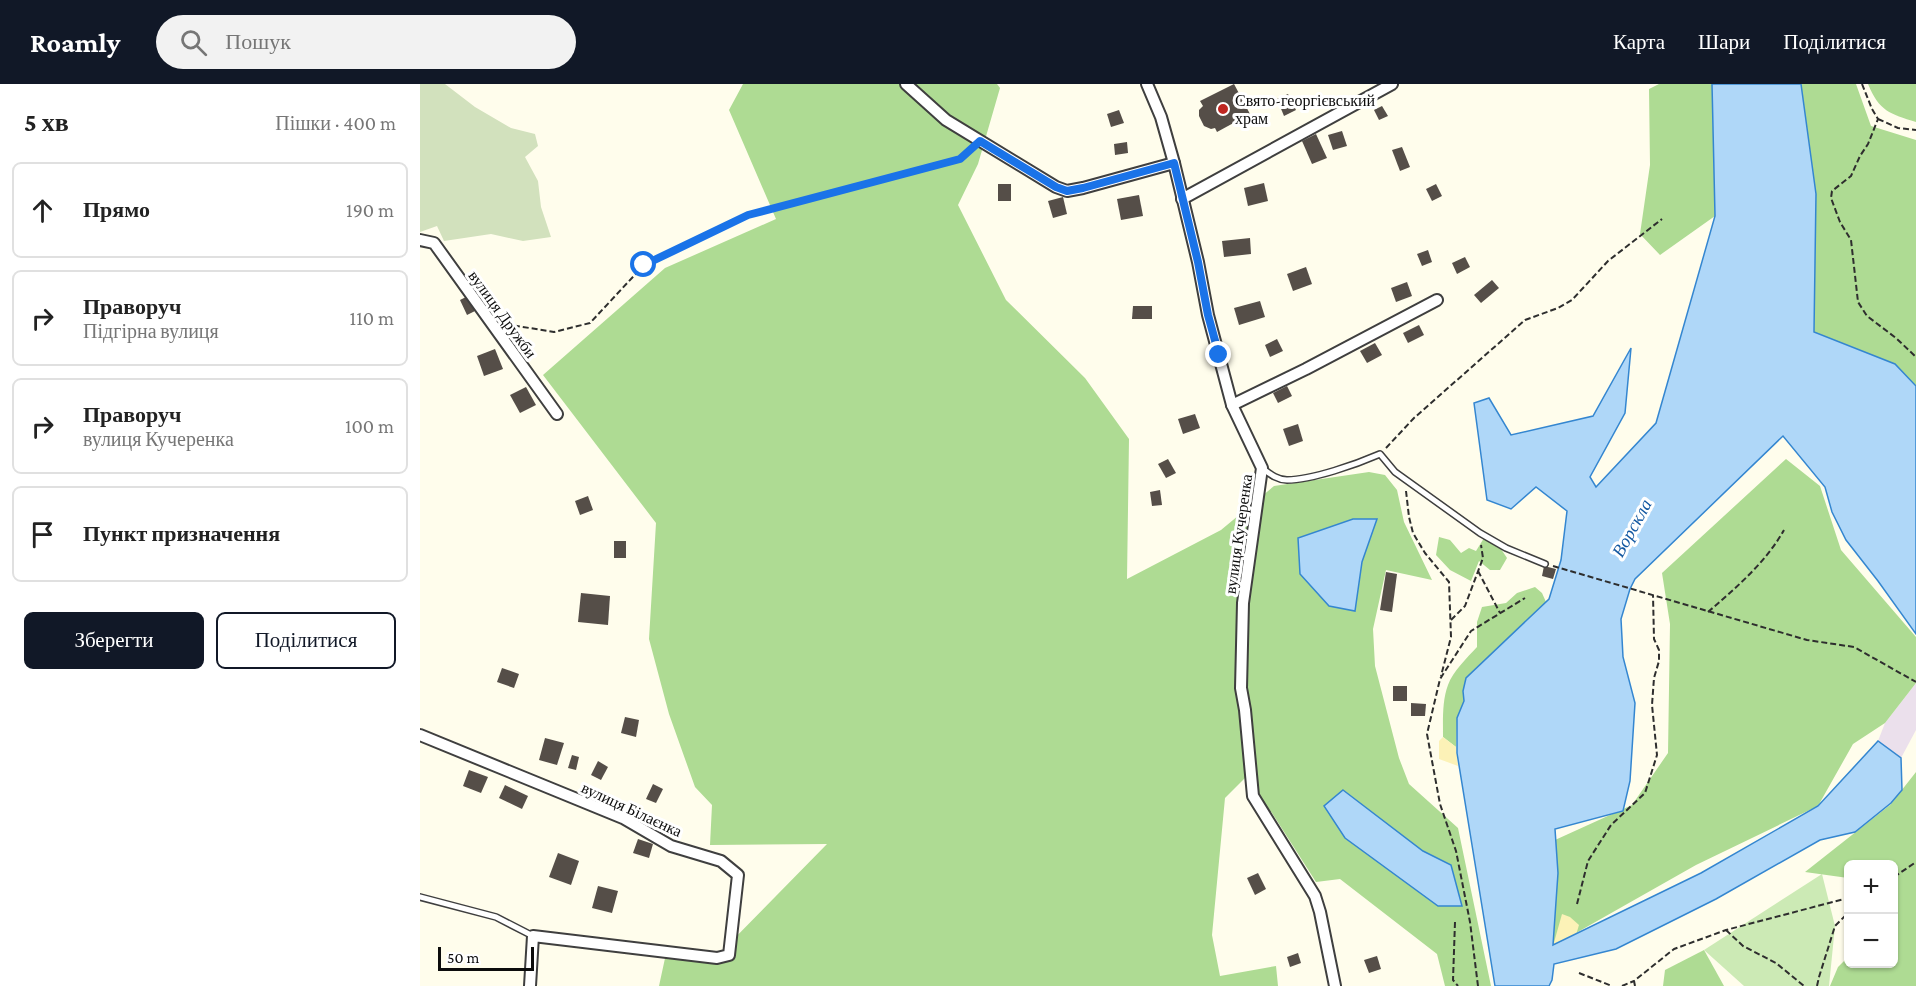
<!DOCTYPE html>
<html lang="uk">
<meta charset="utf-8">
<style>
:root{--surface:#fff;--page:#f2f2f2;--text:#222;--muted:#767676;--line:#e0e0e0;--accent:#111827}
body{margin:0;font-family:"Crimson Pro",serif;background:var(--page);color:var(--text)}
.controls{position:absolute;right:18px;bottom:18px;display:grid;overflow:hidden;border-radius:9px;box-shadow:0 2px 4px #0004}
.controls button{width:54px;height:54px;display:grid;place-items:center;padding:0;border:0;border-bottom:2px solid var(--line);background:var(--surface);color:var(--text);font:30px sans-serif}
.scale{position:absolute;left:18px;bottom:15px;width:96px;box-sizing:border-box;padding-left:6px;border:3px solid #0c0c0c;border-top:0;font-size:16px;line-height:21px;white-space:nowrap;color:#0c0c0c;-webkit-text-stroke:4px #fff;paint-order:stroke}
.stop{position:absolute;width:18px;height:18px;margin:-14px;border:4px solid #1a73e8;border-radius:50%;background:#fff}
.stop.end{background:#1a73e8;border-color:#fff;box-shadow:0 2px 6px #0008}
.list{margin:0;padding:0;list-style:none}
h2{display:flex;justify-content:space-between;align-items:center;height:78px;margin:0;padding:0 24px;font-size:26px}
h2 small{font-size:20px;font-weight:400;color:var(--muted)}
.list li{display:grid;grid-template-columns:39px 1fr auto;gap:18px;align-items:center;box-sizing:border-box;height:96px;margin:0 12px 12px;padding:0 12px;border:2px solid var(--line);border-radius:9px}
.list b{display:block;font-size:22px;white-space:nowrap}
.list p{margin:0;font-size:20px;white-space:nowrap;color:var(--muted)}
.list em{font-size:20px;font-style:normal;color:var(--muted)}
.actions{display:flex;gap:12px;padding:18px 24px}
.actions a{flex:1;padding:14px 0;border:2px solid var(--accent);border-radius:9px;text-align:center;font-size:21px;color:var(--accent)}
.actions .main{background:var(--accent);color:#fff}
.icon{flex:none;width:33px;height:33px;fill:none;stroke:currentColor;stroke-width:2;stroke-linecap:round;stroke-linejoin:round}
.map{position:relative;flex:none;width:1496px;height:902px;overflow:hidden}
header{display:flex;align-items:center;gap:36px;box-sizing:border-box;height:84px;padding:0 30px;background:var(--accent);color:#fff}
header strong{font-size:28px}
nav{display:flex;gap:33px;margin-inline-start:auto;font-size:21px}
.search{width:420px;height:54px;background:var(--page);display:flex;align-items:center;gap:15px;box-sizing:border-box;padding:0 21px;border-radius:33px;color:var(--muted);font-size:22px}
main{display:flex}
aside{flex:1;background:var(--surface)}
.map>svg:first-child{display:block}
.industrial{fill:#ebe0ec}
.green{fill:#cceab5}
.forest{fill:#aedb93}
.sand{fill:#fcf2b7}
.cemetery{fill:#d2e1bd}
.water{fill:#afd7f8;stroke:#3486d0;stroke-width:1.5}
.building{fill:#554e48}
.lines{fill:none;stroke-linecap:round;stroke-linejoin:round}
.service-casing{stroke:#3f3f3f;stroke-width:8}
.minor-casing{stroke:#3f3f3f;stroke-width:14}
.path{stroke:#2e2e2e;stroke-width:2;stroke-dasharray:6 3;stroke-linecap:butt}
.service{stroke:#fff;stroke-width:5}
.minor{stroke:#fff;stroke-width:10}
.route{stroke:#1a73e8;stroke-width:8}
.poi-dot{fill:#bf2621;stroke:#fff;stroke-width:2}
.labels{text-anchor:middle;stroke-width:6;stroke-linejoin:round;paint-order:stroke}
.poi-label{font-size:16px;fill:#0c0c0c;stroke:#fff;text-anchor:start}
.street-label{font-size:16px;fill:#0c0c0c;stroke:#fff}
.water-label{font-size:18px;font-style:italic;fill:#1358a1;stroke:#fff}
</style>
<header>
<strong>Roamly</strong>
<div class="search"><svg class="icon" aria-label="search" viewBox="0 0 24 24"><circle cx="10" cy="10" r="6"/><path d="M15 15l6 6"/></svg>Пошук</div>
<nav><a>Карта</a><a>Шари</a><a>Поділитися</a></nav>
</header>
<main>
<aside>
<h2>5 хв<small>Пішки · 400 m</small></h2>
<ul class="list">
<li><svg class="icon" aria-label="ahead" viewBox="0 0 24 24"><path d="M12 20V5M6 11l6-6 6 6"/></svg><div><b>Прямо</b></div><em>190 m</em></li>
<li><svg class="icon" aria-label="right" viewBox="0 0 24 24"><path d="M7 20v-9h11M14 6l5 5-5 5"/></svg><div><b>Праворуч</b><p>Підгірна вулиця</p></div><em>110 m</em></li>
<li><svg class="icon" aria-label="right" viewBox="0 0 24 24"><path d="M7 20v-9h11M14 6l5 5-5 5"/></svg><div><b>Праворуч</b><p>вулиця Кучеренка</p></div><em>100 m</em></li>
<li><svg class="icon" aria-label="arrive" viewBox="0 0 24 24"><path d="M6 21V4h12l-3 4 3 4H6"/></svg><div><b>Пункт призначення</b></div></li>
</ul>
<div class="actions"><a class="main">Зберегти</a><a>Поділитися</a></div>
</aside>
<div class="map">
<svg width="1496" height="902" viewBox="0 0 1496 902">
<rect width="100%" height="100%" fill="#fffdec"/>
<!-- industrial -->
<polygon class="industrial" points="1496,599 1496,646 1481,674 1458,657 1465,639"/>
<!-- green -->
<polygon class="green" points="1402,790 1415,842 1409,902 1324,902 1284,866"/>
<!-- forest -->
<g class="forest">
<polygon points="323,0 577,0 580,4 558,80 538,121 586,216 665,294 709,355 707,495 801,446 854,402 949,388 965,391 977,406 984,438 1012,496 966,486 953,545 955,582 979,674 989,700 1038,744 1071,902 1025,902 1017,870 920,795 896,798 852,729 825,694 805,714 792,851 800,892 856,882 858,902 239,902 247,865 301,868 407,760 290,761 292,721 275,703 249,630 229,555 236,439 123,291 245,184 356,135 309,26"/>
<polygon points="1239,0 1292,0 1295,132 1240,171 1220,150 1230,81 1229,5"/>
<polygon points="1381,0 1436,0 1451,42 1496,56 1496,302 1475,280 1394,248 1396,110"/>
<path d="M1448 0H1496V38C1470 30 1459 27 1448 0Z"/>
<polygon points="1366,375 1400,402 1421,466 1496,553 1496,599 1465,639 1433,660 1398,722 1276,781 1133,862 1135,756 1212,721 1248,669 1250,540 1242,489"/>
<polygon points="1019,453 1030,456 1041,469 1049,464 1056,467 1064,454 1077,459 1087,474 1080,486 1070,486 1059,477 1051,497 1030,486 1016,471"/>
<path d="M1115 503 1122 509 1126 518 1046 594 1043 607 1044 617 1037 634 1036 663 1023 653C1023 636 1022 617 1028 601 1033 587 1047 574 1057 563V538L1062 523 1086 519 1097 509Z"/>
<polygon points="1496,688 1496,902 1410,902 1418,883 1428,873 1428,880 1474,880 1474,780 1428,780 1428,794 1385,788 1470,721"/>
<polygon points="1284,866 1304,902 1243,902 1245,886"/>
</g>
<!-- sand -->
<g class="sand">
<polygon points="1023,653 1036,663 1038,682 1019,675 1019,657"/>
<polygon points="1142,830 1150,833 1159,841 1156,851 1133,862"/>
</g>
<!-- cemetery -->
<polygon class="cemetery" points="0,0 25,0 55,23 91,44 115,50 118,62 105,73 118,97 121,123 131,153 103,157 71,150 24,157 17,142 0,148"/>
<!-- water -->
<g class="water">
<polygon points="1292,0 1381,0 1396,110 1394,248 1475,280 1496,302 1496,550 1458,497 1426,456 1412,428 1405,403 1363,352 1215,495 1210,505 1201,535 1203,573 1215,619 1210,697 1203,727 1135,745 1138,789 1133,861 1281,789 1398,722 1458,657 1481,674 1482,706 1471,719 1435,748 1400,756 1296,815 1196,865 1134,880 1132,896 1129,902 1075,902 1037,669 1037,634 1044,617 1043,607 1046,594 1129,515 1141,476 1147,427 1116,403 1091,425 1067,416 1054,319 1069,314 1091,351 1173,332 1211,264 1205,329 1170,393 1176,403 1236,339 1295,132"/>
<polygon points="933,435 957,435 942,478 935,527 909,522 880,490 878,454"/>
<polygon points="923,706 1003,767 1031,781 1042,822 1018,822 925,754 904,722"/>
</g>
<!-- building -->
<g class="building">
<polygon points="814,0 830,30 797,48 795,44 791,45 784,42 779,32 779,26 783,22 780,17"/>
<polygon points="868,10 876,26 864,32 857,15"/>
<polygon points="962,22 968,32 959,36 954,26"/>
<polygon points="699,26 704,39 691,43 687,30"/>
<polygon points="922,47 927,62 913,66 908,51"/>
<polygon points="896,50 907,74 892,80 882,57"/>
<polygon points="707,58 708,69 695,71 694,60"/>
<polygon points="982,63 990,83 980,87 972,66"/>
<polygon points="844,99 848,117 828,122 824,104"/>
<rect x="578" y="100" width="13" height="17"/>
<polygon points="1016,100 1022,112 1012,117 1006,105"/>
<polygon points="719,111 723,132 701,136 697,115"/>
<polygon points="643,113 647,130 633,134 628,117"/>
<polygon points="830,154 831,170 804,173 802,157"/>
<polygon points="1008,166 1012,178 1002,182 997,170"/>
<polygon points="1045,173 1050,183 1037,190 1032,179"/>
<polygon points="886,183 892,200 873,207 867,190"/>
<polygon points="1072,196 1079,204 1061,219 1054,211"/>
<polygon points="987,198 992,212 976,218 971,204"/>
<polygon points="50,211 57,226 47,231 40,216"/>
<polygon points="840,217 845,233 819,241 814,224"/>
<polygon points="713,222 732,222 732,235 712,235"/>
<polygon points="999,241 1004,251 988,259 983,249"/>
<polygon points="857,255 863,267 850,273 845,261"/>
<polygon points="955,259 962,271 947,279 940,267"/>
<polygon points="75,265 83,285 64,292 57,272"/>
<polygon points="867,302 872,312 858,319 853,309"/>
<polygon points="106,303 116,321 100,329 90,311"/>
<polygon points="775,330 780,344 763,350 758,335"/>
<polygon points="878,340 883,357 869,362 863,345"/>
<polygon points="748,375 756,389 746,394 738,380"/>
<polygon points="740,406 742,421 732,422 730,408"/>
<polygon points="168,412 173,426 160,431 155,417"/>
<rect x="194" y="457" width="12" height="17"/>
<polygon points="1124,482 1136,485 1133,495 1122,492"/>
<polygon points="966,488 977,490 972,528 960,526"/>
<polygon points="161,509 190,512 188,541 158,538"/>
<polygon points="82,584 99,590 94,604 77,598"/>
<rect x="973" y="602" width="14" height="15"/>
<polygon points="991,619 1006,620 1005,632 991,632"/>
<polygon points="205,633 219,636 216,653 201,649"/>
<polygon points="125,654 144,659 137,681 119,676"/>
<polygon points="152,671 159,673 156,686 148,684"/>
<polygon points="178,677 188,683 181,696 171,691"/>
<polygon points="49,686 68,693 61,709 43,702"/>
<polygon points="233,700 243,705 236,719 226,715"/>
<polygon points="85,701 108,712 102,725 79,714"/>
<polygon points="218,755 233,760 229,774 213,769"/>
<polygon points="138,769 159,777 151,801 129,793"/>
<polygon points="838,789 846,805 835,811 827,794"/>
<polygon points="178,802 198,807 192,829 172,824"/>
<polygon points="878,869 881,879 870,883 867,873"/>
<polygon points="957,872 961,885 949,889 944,876"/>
</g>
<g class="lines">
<defs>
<g id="service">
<path d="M842 384C850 390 857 396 867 396 892 396 937 380 960 370L975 388 1060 449 1086 464 1125 480"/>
<polyline points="0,813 76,833 113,852"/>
</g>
<g id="minor">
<polyline points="486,0 526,36 636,103 647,107 663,104 754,79"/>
<polyline points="727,0 741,33 754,79 778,178 788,231 812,321 842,384 823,519 821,604 825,626 833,712 895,812 900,828 915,902"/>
<polyline points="762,115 972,0"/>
<polyline points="0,156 14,159 137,330"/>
<polyline points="812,321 886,285 1017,216"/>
<polyline points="0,651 203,734 251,762 301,777 318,791 309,871 297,874 113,852 110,902"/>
</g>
</defs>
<!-- service casing -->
<use href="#service" class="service-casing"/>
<!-- minor casing -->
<use href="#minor" class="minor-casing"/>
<!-- path -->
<g class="path">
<polyline points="1442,0 1452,25 1458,35 1448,60 1440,72 1431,92 1412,107 1411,114 1420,138 1431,156 1438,218 1447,232 1476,254 1496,273"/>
<polyline points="1458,35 1478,44 1496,46"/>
<polyline points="85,240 134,248 170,239 224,181 328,131 540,76 552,65"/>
<polyline points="966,364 994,334 1105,236 1138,224 1152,216 1188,177 1242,135"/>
<polyline points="986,407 989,433 993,449 1005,469 1029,498 1031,553 1021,592"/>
<polyline points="1133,482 1387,556 1434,563 1496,598"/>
<polyline points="1058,487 1080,529"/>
<path d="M1288 528C1316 504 1346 478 1364 446"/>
<polyline points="1031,536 1045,522 1063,474 1061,461"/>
<polyline points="1474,793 1496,778"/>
<polyline points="1157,820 1168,777 1191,741 1225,709 1237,671 1232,621 1234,594 1239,577 1239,566 1234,555 1233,511"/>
<polyline points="1035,838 1033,896 1038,902"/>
<polyline points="1306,846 1323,862 1356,879 1384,902"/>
<polyline points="1159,889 1192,902"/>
<polyline points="1058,902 1050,838 1036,767 1020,720 1007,650 1020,595 1051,547 1105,514"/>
<polyline points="1202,902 1214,897"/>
<polyline points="1215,902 1214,897 1254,865 1306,846 1428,814"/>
<polyline points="1397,902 1399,893 1415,842 1428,829"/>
</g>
<!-- service -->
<use href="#service" class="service"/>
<!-- minor -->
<use href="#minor" class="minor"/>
</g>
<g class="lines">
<!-- route -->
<polyline class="route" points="224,181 328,131 540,75 560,57 636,103 647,107 663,104 754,79 778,178 788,231 799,271"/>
</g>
<!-- markers -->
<circle class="poi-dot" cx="803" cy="25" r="6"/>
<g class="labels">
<!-- poi labels -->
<g class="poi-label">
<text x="815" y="22">Свято-георгієвський<tspan x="815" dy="18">храм</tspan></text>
</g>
<!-- street labels -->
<g class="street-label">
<text transform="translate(83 230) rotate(54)" y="6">вулиця Дружби</text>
<text transform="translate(818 450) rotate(-82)" y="6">вулиця Кучеренка</text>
<text transform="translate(212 725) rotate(25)" y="6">вулиця Білаєнка</text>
</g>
<!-- water labels -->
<g class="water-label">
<text transform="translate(1212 444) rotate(-61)" y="6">Ворскла</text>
</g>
</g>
</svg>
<div class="controls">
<button>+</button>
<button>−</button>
</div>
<div class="scale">50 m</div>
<div class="stop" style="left:224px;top:181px"></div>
<div class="stop end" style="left:799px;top:271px"></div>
</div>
</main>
